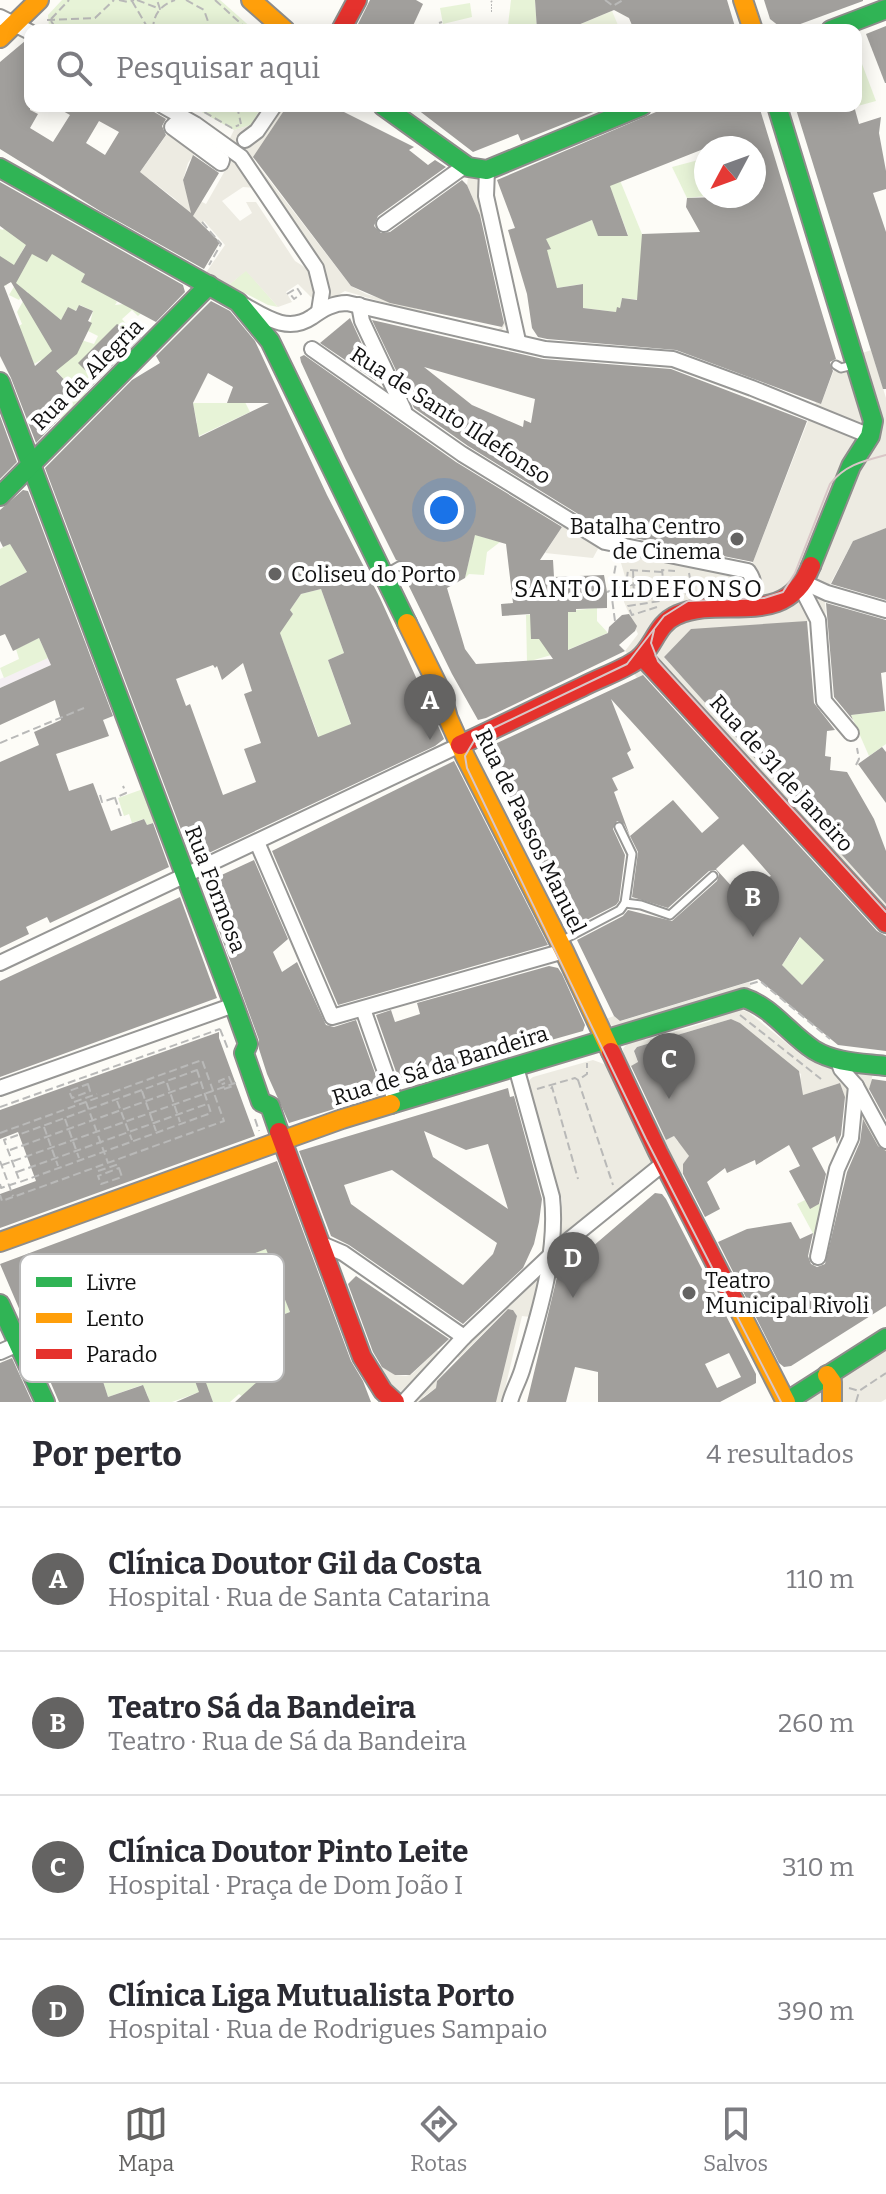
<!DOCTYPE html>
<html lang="pt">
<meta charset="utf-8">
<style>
:root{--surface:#fff;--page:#f7f7f7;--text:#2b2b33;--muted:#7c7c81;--line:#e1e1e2;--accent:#646362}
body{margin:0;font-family:Bitter,serif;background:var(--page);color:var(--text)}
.compass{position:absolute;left:694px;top:136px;width:72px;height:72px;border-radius:50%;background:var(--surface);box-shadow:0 4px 20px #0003;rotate:229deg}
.you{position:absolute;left:444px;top:510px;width:28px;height:28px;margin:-20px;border:6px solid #fff;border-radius:50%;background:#1a73e8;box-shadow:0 0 0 12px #1a73e833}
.badge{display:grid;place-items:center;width:52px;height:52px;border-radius:50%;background:var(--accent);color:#fff;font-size:26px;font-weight:700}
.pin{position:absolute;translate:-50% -66px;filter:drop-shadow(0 2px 4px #0008)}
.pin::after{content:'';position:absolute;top:42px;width:28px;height:24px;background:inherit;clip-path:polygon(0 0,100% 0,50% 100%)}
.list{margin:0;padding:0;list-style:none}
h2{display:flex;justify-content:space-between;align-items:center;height:104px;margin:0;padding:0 32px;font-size:34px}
h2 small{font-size:26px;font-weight:400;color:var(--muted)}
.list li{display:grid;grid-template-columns:52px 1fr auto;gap:24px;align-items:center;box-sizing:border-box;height:144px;padding:0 32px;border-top:2px solid var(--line)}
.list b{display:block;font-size:30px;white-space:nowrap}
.list p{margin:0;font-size:26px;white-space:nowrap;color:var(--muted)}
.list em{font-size:26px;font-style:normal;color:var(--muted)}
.icon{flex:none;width:44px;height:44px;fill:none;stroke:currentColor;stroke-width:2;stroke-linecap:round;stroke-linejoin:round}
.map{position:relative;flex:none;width:886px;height:1402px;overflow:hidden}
.search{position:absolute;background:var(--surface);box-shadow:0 4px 20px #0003;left:24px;right:24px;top:24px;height:88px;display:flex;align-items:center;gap:20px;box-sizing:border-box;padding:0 28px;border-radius:16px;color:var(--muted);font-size:30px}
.sheet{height:680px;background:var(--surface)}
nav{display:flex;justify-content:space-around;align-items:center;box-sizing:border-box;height:112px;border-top:2px solid var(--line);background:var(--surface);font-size:22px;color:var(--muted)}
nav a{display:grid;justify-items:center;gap:4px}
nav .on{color:var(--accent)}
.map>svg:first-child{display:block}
.industrial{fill:#f5f0f3}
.green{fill:#e7f3d7;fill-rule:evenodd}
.pitch{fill:#f0f6e1}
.plaza{fill:#edebe2}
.building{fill:#a19f9c;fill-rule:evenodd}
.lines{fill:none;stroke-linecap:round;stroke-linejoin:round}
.lane-casing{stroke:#979795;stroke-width:11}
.street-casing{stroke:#979795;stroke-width:18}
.fast-casing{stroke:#8e8d8b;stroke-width:22}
.slow-casing{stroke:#8e8d8b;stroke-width:22}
.jam-casing{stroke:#8e8d8b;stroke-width:22}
.path{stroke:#b9b9b8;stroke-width:2;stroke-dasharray:8 4;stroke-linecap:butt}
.lane{stroke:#fffffe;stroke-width:7}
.street{stroke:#fffffe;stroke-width:14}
.fast{stroke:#30b455;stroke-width:18}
.slow{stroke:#ff9f0a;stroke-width:18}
.jam{stroke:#e5322d;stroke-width:18}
.tram{stroke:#d9c6c7;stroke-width:2}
.path-bridge{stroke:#b9b9b8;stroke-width:2;stroke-dasharray:8 4;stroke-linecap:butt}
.poi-dot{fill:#646362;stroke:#fff;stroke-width:3}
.labels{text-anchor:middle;stroke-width:8;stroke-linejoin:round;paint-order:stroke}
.street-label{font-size:22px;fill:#111;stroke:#fff}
.poi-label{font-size:22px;fill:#111;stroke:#fff;text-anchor:start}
.neighbourhood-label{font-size:24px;letter-spacing:2px;fill:#111;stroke:#fff}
.key{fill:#fff;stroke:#b8b8b8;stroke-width:2}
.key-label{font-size:22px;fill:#111}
</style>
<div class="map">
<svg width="886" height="1402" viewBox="0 0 886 1402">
<rect width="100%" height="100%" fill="#fdfcf7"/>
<!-- industrial -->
<polygon class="industrial" points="88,640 91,647 0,688 0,679"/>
<!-- green -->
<g class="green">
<polygon points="62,0 220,0 254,30 55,30 49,27 48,15"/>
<polygon points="511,0 535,0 537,30 521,30 508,25"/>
<polygon points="470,3 472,17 443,24 440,8"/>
<polygon points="856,48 876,101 854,107 856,106"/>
<polygon points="191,106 262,106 251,125 234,130"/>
<polygon points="706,158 706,196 687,198 672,167"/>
<polygon points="619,178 642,234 641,300 622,298 620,308 616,312 583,308 582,284 557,288 542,240 592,220 598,235 628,235 613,195 593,183"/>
<path d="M9 221 31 248 25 246 14 266 23 270 34 250 55 249 69 264 85 274 117 302 115 305 133 303 144 310 138 316 132 310 122 319 128 326 120 334 114 328 104 337 84 369 91 376 80 386 87 394 61 420 56 409 60 406 57 400 70 387 57 371 45 381V363L41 360 34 364 19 326 22 324 17 312 28 292 25 291 19 300 9 295 15 285 9 281 6 286 0 282V229L3 230ZM40 303 61 320 68 308 75 311 80 305 93 311 88 331 98 336 94 344 78 339Z"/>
<polygon points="246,270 278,307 268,305 229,285"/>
<polygon points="189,385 193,403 240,403 242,396 250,412 199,436 194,425 197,423"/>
<polygon points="476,529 483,537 500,542 487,552 484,575 469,574 465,578"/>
<polygon points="10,543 27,572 0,586 0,549"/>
<polygon points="321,589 344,653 328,660 351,725 319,738 279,631 293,614 290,610 301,594"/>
<polygon points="597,608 597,621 608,633 565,651 527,662 526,615"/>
<polygon points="39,638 48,658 4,678 0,668 19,659 16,649"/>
<polygon points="886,711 886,744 869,756 851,715"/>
<polygon points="143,789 155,822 147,825 144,819 132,823 129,814 124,816 118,798"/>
<polygon points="806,929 824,960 802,985 782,965"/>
<polygon points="805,1200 810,1208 821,1203 823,1206 816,1239 797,1204"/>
<polygon points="268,1248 274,1269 179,1302 176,1295 65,1337 62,1327"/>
<polygon points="278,1279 290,1312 240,1331 244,1341 188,1362 195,1383 204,1379 201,1369 248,1353 253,1365 280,1361 244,1398 239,1394 230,1402 213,1402 208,1389 172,1402 133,1402 148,1396 142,1385 108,1397 100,1372 125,1363 121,1353 186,1328 182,1317"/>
</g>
<!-- pitch -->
<polygon class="pitch" points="612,11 620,30 566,30"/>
<!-- plaza -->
<g class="plaza">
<polygon points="262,106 287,106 253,159 351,286 366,294 494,331 502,327 505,316 487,231 467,185 468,177 482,181 507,321 502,330 499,332 478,330 345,291 327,301 328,287 324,270 229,140 234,130 251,125"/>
<polygon points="172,127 199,147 188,163 183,180 187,194 206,204 231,160 225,156 228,153 233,156 257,188 243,187 222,201 240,221 252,213 246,202 256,202 295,261 306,268 313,277 315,292 313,299 298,284 286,292 292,302 278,307 246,271 229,285 205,274 225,245 204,221 201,224 175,199 149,179 138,175"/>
<polygon points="871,350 886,398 886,528 853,541 828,588 825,598 829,697 811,621 691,630 664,657 886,904 886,917 653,659 653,652 630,656 625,651 638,634 624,602 626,580 621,563 625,552 599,547 593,558 545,553 564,524 587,524 614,537 751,567 808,421 816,402 821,404 837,362"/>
<polygon points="641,663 886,929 886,936 645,675 637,678 629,667"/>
<polygon points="749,982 751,987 620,1027 613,1027 606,1019 614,1016 621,1021"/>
<polygon points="739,1009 748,1012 804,1057 821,1066 873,1073 869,1091 886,1124 886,1164 860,1116 852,1119 840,1083 800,1096 688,1154 690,1158 683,1164 683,1174 678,1177 650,1119 654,1117 666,1140 674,1136 678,1142 799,1086 801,1074 740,1023 731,1019 637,1047 634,1051 638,1063 629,1067 624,1059 623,1049 628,1042 641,1037 646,1040 711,1021 714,1015"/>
<polygon points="593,1060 604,1064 610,1071 660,1173 551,1262 558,1225 562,1225 562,1200 527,1082 533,1077"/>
<polygon points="543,1270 530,1317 522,1316 502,1402 495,1402 517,1316 512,1309 506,1310 459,1358 456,1356 442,1371 444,1373 437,1380 436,1388 423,1397 426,1402 403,1402 390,1391 370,1359 396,1375 406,1376 412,1374 437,1350 442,1354 454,1354"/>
<polygon points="886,1348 886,1399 881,1402 803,1402"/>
</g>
<!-- building -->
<g class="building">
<polygon points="370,0 416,0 423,4 411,30 355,30"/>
<polygon points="535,0 727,0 736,30 634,30 629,18 614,10 566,30 537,30"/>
<polygon points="764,0 863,0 863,1 784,30 770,19"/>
<polygon points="886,26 886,83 885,83 866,34"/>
<path d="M25 41 30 42V110L38 114 30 128 53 142 70 115 54 106H144L166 119 162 126 166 135 140 172 191 213 183 180 193 155 219 173 193 216 220 242 204 269 100 211 0 149V62ZM99 121 119 132 105 155 86 143Z"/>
<polygon points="287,106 332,106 414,147 409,150 428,165 435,160 446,167 378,216 374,226 381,233 390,232 462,180 467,185 480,215 504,323 502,327 390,303 351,286 253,157"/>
<polygon points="413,106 606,106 606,107 521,141 518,134 473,152"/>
<path d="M670 106H759L836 359 830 362 833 371 821 404 676 350 547 339 538 337 532 328 527 294 508 230 515 228 497 180ZM706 148H754V196L687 198 686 207 700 232 642 234 637 300 622 298 620 308 617 307 616 312 583 308V284L557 288 547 250 551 249 546 239 592 220 598 236H628L610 186Z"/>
<polygon points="795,106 854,106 859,124 881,117 879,133 886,171 886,189 873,193 886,232 886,389 883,389"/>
<path d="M0 182 183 285 185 292 156 322 81 282 85 274 52 254 47 262 32 254 16 283 61 320 68 307 76 311 79 305 93 311 88 321 92 323 77 354 56 371 71 387 57 400 61 406 56 409 60 418 36 443 11 378 0 356V256L14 265 26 245 0 226ZM11 282 52 351 35 366 4 286Z"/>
<path d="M211 301 230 311 255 341 327 495 380 598 444 739 435 746 196 859 191 856 45 468 132 380 160 363 156 356ZM208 373 233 387 227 403H269L199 437 193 403ZM321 589 344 653 328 660 351 724 318 737 280 633 293 614 290 610 301 594ZM243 663 252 691 244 694 261 743 244 749 256 782 223 795 190 704 186 706 176 679 213 665 215 668 217 666 222 680Z"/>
<polygon points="350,318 378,379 376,381 320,343"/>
<path d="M372 320 543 359 671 369 807 421 753 562 609 533 468 446 414 408ZM424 367 535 399 531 423 524 420 523 427 472 405Z"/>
<polygon points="117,324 141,337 86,392 80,386 91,376 78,363"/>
<path d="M304 355 456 462 562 527 540 560H553L554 577 604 575 607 592V608L576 609V612H568V650L608 633 609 627 622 615 629 614 637 626 635 631 619 645 625 651 486 718 478 720 452 674 402 572 405 564 396 560 345 458 301 362 300 357ZM475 535 506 544 513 603 501 604 502 616 530 614 531 639H539L553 659 476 664 465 649 447 588 465 578Z"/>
<polygon points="0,416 17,462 0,479"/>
<polygon points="23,490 28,491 113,716 103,720 109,736 56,754 69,791 93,783 111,831 144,819 147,825 153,823 169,867 50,923 47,917 26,927 29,934 0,948 0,762 39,745 34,732 61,720 55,700 0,725 0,688 51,665 39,638 13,651 5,634 0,636 0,586 27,572 10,544 3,547 0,541 0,510"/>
<polygon points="886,528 886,600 831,584 853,541"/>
<polygon points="826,603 886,620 886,672 881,673 885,711 851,715 853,720 834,697"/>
<polygon points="807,621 814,703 835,730 827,731 825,756 831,757 830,770 847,772 874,819 886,851 886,904 664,657 691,629"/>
<path d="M643 675 877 931 886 936V1051L838 1045 758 979 620 1021 614 1016 577 940 623 916 628 910 672 921 717 881 719 874 716 870 709 871 668 908 632 897 638 852 624 824 617 821 613 829 625 855 619 901 616 905 571 928 489 761 487 751 495 744ZM611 699 719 818 702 833 673 800 630 836 614 792 618 790 612 778 634 768 627 753 631 750ZM743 844 771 876 735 890 716 869ZM800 937 824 960 802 985 782 965Z"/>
<polygon points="882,747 886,752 886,803 858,764"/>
<polygon points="454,761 548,945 338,1005 272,851"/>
<polygon points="254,860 288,939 273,952 282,972 297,962 326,1025 334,1027 356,1020 381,1090 379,1095 289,1123 267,1074 259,1049 259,1040 202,884"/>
<polygon points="180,897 217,998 0,1077 0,981"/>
<polygon points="549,966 558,968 562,974 585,1025 583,1031 400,1083 376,1015 391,1010 395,1022 420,1014 417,1003"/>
<polygon points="731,1019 740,1023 799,1071 803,1095 840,1083 845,1097 841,1135 837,1144 835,1136 812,1148 826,1174 819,1204 810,1209 789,1171 800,1166 789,1145 756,1165 755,1160 727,1173 725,1168 707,1182 720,1209 705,1217 683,1174 683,1164 689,1156 674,1136 666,1140 631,1066 638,1062 634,1051 637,1047"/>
<polygon points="219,1032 219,1038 255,1136 0,1228 0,1194 36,1181 18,1132 0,1139 0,1110"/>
<polygon points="872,1079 886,1081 886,1120 869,1089"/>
<path d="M508 1088 510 1097 514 1096 542 1199 539 1222 534 1244 523 1268 463 1324 349 1245 331 1236 299 1151ZM424 1131 466 1150 488 1144 508 1209 433 1157ZM392 1170 497 1243 493 1254 463 1285 351 1204 344 1185Z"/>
<polygon points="863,1119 878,1146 886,1151 886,1306 791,1366 784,1367 779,1363 718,1242 747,1229 791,1222 800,1239 813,1233 808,1256 811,1264 817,1267 825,1264 847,1172 860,1142"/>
<path d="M277 1161 351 1361 363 1381 371 1402H235L258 1381 248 1353 201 1369 213 1402H176L199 1392 184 1351 192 1348 197 1358 244 1341 240 1331 290 1312 277 1280 182 1317 186 1328 121 1353 125 1362 100 1372 108 1397 143 1385 150 1402H59L0 1264ZM266 1249 274 1269 156 1311 153 1303 79 1332 72 1314 157 1279 161 1288Z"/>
<path d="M655 1193 662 1194 666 1199 756 1374V1383L720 1402H598V1372L575 1367 566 1402H527L557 1277ZM729 1353 741 1377 717 1388 705 1364Z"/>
<polygon points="356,1276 449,1339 410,1375 395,1375 390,1372 382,1367 373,1352 348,1284"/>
<polygon points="508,1309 513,1310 517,1316 496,1402 418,1402 436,1388 437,1381"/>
<polygon points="12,1358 32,1402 0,1402 0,1363"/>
</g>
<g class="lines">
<defs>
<g id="lane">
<polyline points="836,365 841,368 853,365"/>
<polyline points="385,574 399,566"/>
<polyline points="625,903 641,905 670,915 713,876"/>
<polyline points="561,941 620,910 625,903 632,854 619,827"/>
</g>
<g id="street">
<polyline points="0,17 30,32"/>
<polyline points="163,106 195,124 241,157 316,268 322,292 319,311"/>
<polygon points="175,124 222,160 221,163 172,127"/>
<polyline points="245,140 257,131 274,106"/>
<polyline points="487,170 486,196 518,341"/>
<polyline points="384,224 466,165"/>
<path d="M242 304C264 316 287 334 312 317 323 309 333 303 347 303L545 349 673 359 752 388 870 436"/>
<polyline points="359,305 362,321 404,410"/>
<path d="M312 349 462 454 605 542 748 571C758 585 753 593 745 606"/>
<polyline points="803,582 827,593 886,610"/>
<polyline points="801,587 818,620 824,701 851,733"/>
<polyline points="257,842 332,1017 564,951"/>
<polyline points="0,963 460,745"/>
<polyline points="363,1009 396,1103"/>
<polyline points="837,1058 841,1069 856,1086 886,1141"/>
<polyline points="0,1088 234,1005"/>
<polyline points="322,1244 343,1253 464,1337"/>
<polyline points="818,1257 837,1169 851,1138 856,1086"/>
<polyline points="0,1352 18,1344"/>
<polyline points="404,1402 464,1337 554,1252 664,1163"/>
<path d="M510 1402C513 1390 520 1379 523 1367 539 1314 558 1253 552 1197L516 1067"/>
</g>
<g id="fast">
<polyline points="831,30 886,9"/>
<polyline points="383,106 468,167 487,170 642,106"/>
<polyline points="777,106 873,421 870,436 851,466 811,566"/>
<polyline points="0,168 238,302 270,341 407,623"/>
<polyline points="0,382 234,1005 248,1044 244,1053 261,1102 270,1106 279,1132"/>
<polyline points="0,496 209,285"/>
<path d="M391 1104 744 998C772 1007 789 1034 814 1050 835 1063 862 1063 886 1066"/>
<polyline points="0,1304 45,1402"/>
<polyline points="786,1402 886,1338"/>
</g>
<g id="slow">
<polyline points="251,0 285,30"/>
<polyline points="743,0 753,30"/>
<polyline points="0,38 39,0"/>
<polyline points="407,623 441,692 448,718 465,756 564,951 611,1052"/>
<polyline points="0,1242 342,1119 391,1104"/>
<polyline points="734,1300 786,1402"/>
<polyline points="827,1375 832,1382 832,1402"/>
</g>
<g id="jam">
<polyline points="341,30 357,0"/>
<polyline points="642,656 886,923"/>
<path d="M460 745C501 726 541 706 582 687 599 678 621 671 637 660 654 648 656 624 677 615 723 594 785 631 811 566"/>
<polyline points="611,1052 658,1152 734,1300"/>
<polyline points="279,1132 362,1357 383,1391 395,1402"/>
</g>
</defs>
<!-- lane casing -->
<use href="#lane" class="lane-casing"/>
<!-- street casing -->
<use href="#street" class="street-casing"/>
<!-- fast casing -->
<use href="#fast" class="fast-casing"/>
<!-- slow casing -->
<use href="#slow" class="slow-casing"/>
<!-- jam casing -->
<use href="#jam" class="jam-casing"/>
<!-- path -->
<g class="path">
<polyline points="119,0 128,2 134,0"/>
<polyline points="137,0 160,9 157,0"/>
<polyline points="186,0 204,10 211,30"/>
<polyline points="215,0 248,30"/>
<polyline points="605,0 613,6 623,0"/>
<polyline points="132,1 149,30"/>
<polyline points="491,1 492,2"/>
<polyline points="491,5 492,5"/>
<polyline points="491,8 492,8"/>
<polyline points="491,11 492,11"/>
<polyline points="51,19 69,0"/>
<polyline points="47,20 95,18 114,0"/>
<polyline points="51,21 57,30"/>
<polyline points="439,23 442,22"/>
<path d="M153 30C153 14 161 5 175 0"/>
<polyline points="194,106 232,128 239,125"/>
<polyline points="237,106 241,124"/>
<polyline points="202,222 221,244 209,265"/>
<polyline points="287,294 297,288 301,294 294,299 291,295"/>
<polyline points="633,570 634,598"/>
<polyline points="662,572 628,570 626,585 630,600 740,587"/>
<polyline points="689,573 692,590"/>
<polyline points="607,592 626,585 736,584"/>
<polyline points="657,607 632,615 628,606 660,601 665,596 662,570 675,571"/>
<polyline points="615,621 611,591 617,558"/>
<polyline points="0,743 84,708"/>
<polyline points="856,765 859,759 857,748"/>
<polyline points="100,795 102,802 114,798"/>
<polyline points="121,816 115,798 126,793 123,786"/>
<polyline points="750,984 760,981 830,1039"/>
<polyline points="740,1015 821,1079"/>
<polyline points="220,1029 228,1049"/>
<polygon points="197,1070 211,1113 20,1182 4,1140"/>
<polyline points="578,1080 613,1185"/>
<polyline points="167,1083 180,1122"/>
<polygon points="88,1084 90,1091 72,1098 69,1091"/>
<polyline points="224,1089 233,1086 229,1077 219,1081 220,1085 225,1083"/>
<polyline points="537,1089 575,1078 578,1080 587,1074 587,1063"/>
<polyline points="551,1089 552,1087 578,1179"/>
<polyline points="142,1091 156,1131"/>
<polyline points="117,1101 132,1140"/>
<polyline points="74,1102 97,1094"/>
<polyline points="0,1107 220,1029"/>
<polyline points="65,1119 79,1158"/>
<polyline points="255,1119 259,1131"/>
<polyline points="44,1127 58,1166"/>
<polyline points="0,1133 202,1060 224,1121 2,1201 0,1195"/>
<polyline points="10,1150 199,1082"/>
<polyline points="0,1161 13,1196"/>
<polyline points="2,1165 238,1082"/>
<polygon points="119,1168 122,1177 101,1184 98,1176"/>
<polyline points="98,1171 119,1164"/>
<polyline points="17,1172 207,1104"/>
<polyline points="0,1184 1,1188 19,1182"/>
<polyline points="849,1388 859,1391 886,1373"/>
<polyline points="856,1402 859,1392"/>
</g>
<!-- lane -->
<use href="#lane" class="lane"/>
<!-- street -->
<use href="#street" class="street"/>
<!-- fast -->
<use href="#fast" class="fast"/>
<!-- slow -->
<use href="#slow" class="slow"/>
<!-- jam -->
<use href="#jam" class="jam"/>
<!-- tram -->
<g class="tram">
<polyline points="654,630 651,643 658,661 886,912"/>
<path d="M781 1402 646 1139 467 768 465 756 477 736 627 664 664 616 688 601 764 598 783 592 795 573 830 484C845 465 863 461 886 455"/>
</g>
<!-- path-bridge -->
<polyline class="path-bridge" points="86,1102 108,1163"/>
</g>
<!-- markers -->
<g class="poi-dot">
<circle cx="737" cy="539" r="8"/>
<circle cx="275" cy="574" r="8"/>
<circle cx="689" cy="1293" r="8"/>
</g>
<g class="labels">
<!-- street labels -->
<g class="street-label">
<text transform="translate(87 374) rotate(-45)" y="8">Rua da Alegria</text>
<text transform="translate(451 415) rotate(33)" y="8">Rua de Santo Ildefonso</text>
<text transform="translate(782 773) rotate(48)" y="8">Rua de 31 de Janeiro</text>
<text transform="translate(531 831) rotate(64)" y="8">Rua de Passos Manuel</text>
<text transform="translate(216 889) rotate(69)" y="8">Rua Formosa</text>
<text transform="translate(440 1065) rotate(-17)" y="8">Rua de Sá da Bandeira</text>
</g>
<!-- poi labels -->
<g class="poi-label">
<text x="721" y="534" text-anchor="end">Batalha Centro<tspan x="721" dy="25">de Cinema</tspan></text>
<text x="291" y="582">Coliseu do Porto</text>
<text x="705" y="1288">Teatro<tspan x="705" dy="25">Municipal Rivoli</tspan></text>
</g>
<!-- neighbourhood labels -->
<g class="neighbourhood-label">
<text x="639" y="597">SANTO ILDEFONSO</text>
</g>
</g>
<!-- legend -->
<rect x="20" y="1254" width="264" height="128" rx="12" class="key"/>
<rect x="36" y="1277" width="36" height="10" fill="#30b455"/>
<rect x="36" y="1313" width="36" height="10" fill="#ff9f0a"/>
<rect x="36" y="1349" width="36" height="10" fill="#e5322d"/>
<g class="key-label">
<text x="86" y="1290">Livre</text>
<text x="86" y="1326">Lento</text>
<text x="86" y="1362">Parado</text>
</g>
</svg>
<svg class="compass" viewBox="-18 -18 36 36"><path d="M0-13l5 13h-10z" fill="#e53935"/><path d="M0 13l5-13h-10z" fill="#7c7c81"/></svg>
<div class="you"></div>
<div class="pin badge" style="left:430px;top:740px">A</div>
<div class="pin badge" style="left:753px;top:937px">B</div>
<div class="pin badge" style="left:669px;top:1099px">C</div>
<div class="pin badge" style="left:573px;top:1298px">D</div>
<div class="search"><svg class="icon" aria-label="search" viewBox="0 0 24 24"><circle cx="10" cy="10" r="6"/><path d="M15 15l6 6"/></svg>Pesquisar aqui</div>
</div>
<section class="sheet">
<h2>Por perto<small>4 resultados</small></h2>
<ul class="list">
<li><span class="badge">A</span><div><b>Clínica Doutor Gil da Costa</b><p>Hospital · Rua de Santa Catarina</p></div><em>110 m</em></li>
<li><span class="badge">B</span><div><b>Teatro Sá da Bandeira</b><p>Teatro · Rua de Sá da Bandeira</p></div><em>260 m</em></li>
<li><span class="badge">C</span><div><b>Clínica Doutor Pinto Leite</b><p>Hospital · Praça de Dom João I</p></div><em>310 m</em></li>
<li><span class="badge">D</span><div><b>Clínica Liga Mutualista Porto</b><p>Hospital · Rua de Rodrigues Sampaio</p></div><em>390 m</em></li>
</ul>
</section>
<nav>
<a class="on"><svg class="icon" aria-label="map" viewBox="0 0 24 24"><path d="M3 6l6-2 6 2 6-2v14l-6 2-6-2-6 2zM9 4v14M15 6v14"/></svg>Mapa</a>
<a><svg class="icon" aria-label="directions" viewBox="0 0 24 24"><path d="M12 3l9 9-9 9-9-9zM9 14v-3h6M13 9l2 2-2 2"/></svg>Rotas</a>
<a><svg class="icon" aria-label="saved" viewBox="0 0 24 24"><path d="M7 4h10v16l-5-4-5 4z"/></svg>Salvos</a>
</nav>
